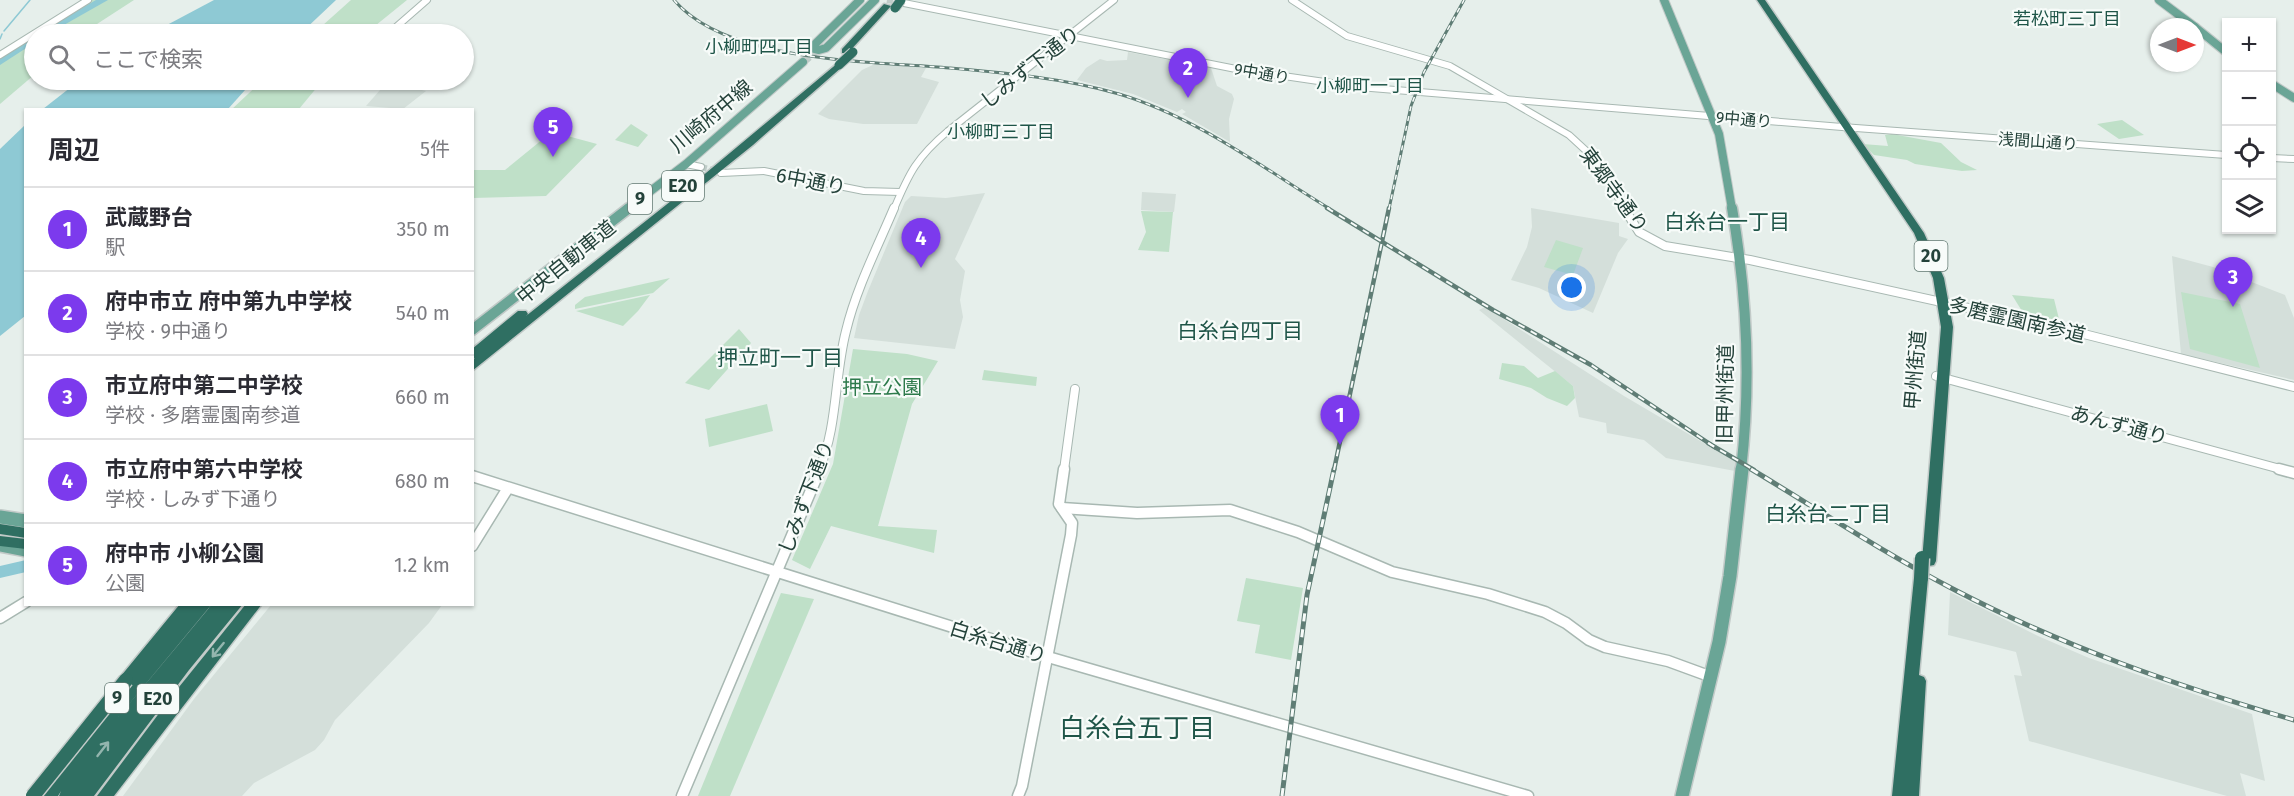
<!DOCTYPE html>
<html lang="ja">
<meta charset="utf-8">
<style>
:root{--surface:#fff;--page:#f2f2f3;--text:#2b2b33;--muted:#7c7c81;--line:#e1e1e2;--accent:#7c3aed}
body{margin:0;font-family:"Fira Sans","Noto Sans JP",sans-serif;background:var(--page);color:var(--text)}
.controls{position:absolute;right:18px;top:18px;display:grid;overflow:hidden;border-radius:0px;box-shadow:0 2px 4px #0004}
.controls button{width:54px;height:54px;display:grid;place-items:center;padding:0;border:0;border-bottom:2px solid var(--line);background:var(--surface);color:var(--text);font:30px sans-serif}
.compass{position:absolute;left:2150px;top:18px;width:54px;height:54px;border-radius:50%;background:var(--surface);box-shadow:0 2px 4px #0004;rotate:90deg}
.you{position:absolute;left:1572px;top:288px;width:21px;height:21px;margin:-15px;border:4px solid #fff;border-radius:50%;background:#1a73e8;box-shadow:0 0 0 9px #1a73e833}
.badge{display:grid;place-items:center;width:39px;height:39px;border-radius:50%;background:var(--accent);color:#fff;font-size:20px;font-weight:700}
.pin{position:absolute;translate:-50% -50px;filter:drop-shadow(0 2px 3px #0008)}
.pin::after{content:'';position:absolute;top:32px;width:21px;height:18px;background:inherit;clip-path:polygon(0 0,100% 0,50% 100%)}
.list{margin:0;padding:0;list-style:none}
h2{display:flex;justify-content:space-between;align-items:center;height:78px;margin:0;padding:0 24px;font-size:26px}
h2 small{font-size:20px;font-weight:400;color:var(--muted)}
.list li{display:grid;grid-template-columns:39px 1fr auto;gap:18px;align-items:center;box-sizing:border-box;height:84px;padding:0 24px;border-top:2px solid var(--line)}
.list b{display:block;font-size:22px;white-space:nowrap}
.list p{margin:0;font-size:20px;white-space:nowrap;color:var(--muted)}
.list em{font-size:20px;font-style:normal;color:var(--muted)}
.icon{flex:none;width:33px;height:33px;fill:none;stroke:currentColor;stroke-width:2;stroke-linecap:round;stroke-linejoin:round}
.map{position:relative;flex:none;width:2294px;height:796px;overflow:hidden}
.search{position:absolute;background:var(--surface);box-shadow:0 2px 4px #0004;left:24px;top:24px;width:450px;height:66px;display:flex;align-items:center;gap:15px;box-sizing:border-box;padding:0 21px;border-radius:33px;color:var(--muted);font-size:22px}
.panel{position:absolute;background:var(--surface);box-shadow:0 2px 4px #0004;left:24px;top:108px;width:450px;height:498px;border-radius:0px}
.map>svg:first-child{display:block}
.built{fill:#d4dfda}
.green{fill:#bfe0c8}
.water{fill:#8ec9d4}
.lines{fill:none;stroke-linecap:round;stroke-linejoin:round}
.stream{stroke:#8ec9d4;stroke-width:1.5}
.river{fill:#8ec9d4;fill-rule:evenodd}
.minor-tunnel{stroke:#bfccc8;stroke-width:6;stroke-dasharray:6 3;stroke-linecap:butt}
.major-tunnel{stroke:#bfccc8;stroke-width:8;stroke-dasharray:8 4;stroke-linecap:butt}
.minor-far2-casing{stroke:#a8b8b2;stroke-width:8}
.minor-far1-casing{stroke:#a8b8b2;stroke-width:10}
.minor-casing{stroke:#a8b8b2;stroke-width:13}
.major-far2-casing{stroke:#c2cac8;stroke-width:10}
.major-far1-casing{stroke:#c2cac8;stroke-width:13}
.major-casing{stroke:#c2cac8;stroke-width:16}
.highway-casing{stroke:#c2cac8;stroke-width:3}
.minor-far2{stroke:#fff;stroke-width:6}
.minor-far1{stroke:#fff;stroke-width:8}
.minor{stroke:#fff;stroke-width:10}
.major-far2{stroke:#6aa596;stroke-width:8}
.major-far1{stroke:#6aa596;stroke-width:10}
.major{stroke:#6aa596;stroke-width:13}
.highway{fill:#2f6f62;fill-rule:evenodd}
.rail-far2-casing{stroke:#5f7d75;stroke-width:3}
.rail-far1-casing{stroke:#5f7d75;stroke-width:4.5}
.rail-casing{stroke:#5f7d75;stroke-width:5}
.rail-far2{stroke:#f7fbf9;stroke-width:1.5;stroke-dasharray:5;stroke-linecap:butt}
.rail-far1{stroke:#f7fbf9;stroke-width:2;stroke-dasharray:7;stroke-linecap:butt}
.rail{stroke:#f7fbf9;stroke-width:3;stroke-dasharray:8;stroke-linecap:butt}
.minor-bridge-casing{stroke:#a8b8b2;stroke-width:8;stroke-linecap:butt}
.highway-bridge-far1-casing{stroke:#c2cac8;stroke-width:11;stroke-linecap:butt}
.highway-bridge-casing{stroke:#c2cac8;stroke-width:17;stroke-linecap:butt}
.minor-bridge{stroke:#fff;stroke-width:6}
.highway-bridge-far1{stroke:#2f6f62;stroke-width:9}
.highway-bridge{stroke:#2f6f62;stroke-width:14}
.oneway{stroke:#93b5ae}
.labels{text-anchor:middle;stroke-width:4.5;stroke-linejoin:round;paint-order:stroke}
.far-street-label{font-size:16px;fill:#24423a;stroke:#f7fbf9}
.far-neighbourhood-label{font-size:18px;fill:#1f5548;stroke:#f7fbf9}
.shield{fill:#f7fbf9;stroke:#637a73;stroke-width:1.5}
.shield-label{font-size:18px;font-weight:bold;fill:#24423a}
.street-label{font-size:20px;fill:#24423a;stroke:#f7fbf9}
.park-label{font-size:20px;fill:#2d7a4b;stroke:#f7fbf9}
.neighbourhood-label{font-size:21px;fill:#1f5548;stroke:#f7fbf9}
.near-neighbourhood-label{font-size:26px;fill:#1f5548;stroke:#f7fbf9}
</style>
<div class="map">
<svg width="2294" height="796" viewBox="0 0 2294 796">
<rect width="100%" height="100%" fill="#e6efeb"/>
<!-- built -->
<g class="built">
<polygon points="1128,52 1211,68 1217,86 1232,94 1234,99 1229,119 1230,142 1182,114 1186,112 1182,109 1177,112 1133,94 1077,80 1086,68 1100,59 1107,61 1127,60"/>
<polygon points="877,63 926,68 921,77 939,82 917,124 863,124 829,119 818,114 862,70"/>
<polygon points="387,82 426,91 403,109 366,106"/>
<polygon points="1142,192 1176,194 1174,212 1141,210"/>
<polygon points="985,193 955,259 965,271 960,300 963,317 955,349 854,338 859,315 868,291 905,202 911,196 946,198"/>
<polygon points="1531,208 1619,223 1619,236 1628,239 1618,253 1593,313 1539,288 1511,280 1527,247 1532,227"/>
<polygon points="2172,256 2213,267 2285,295 2294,318 2294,380 2181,354"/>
<polygon points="1485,307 1624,396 1736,462 1735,471 1666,458 1644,440 1607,433 1606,423 1579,417 1573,386 1479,310"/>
<polygon points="1950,592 2038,636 2089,658 2252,714 2265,781 2240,773 2246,796 2227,796 2029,741 2014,675 2022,676 2016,652 1948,635"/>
<polygon points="271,605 442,605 429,623 335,720 324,740 315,750 254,783 242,796 123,796 194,699"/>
</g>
<!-- green -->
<g class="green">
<polygon points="92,0 134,0 97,24 92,29 96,30 89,34 35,34"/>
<polygon points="351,0 407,0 365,34 313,34"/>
<polygon points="34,35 34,75 0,104 0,57"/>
<polygon points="263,80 323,80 299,109 231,110"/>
<polygon points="2122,120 2144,135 2119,139 2097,124"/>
<polygon points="631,124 648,135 638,147 615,140"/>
<polygon points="549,131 597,144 546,196 473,198 473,170 505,170 543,139"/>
<polygon points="1892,134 1941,143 1961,162 1977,170 1962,171 1915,164 1907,160 1874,155 1863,144 1888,146 1885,135"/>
<polygon points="1141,211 1173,212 1169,252 1138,250 1146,232"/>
<polygon points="1556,240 1583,248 1573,275 1544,267"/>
<polygon points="670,278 653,293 575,309 575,305 585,297"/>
<polygon points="2181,292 2240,304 2260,368 2190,349"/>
<polygon points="650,295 638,311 623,326 576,311"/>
<polygon points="2012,295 2054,299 2060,323 2025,316"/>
<polygon points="739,329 751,343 709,390 685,383"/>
<polygon points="853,349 907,354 938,361 912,404 878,526 937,530 934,553 831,526 810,569 792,560 833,464"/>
<polygon points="1502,363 1524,366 1538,378 1555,371 1573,386 1575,398 1567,406 1547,398 1531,388 1499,379"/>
<polygon points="984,370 1037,377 1036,386 982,380"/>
<polygon points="767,404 773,431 709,447 705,419"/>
<polygon points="1246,578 1303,588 1291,660 1255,653 1260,625 1237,621"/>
<polygon points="781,593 814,599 730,796 698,796"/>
</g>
<!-- water -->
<g class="water">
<polygon points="214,0 336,0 300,34 150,34"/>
<polygon points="80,80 254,80 228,109 43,109"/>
<polygon points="25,125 25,316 0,336 0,149"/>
</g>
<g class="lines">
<!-- stream -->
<g class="stream">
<polyline points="4,31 30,0"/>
<polyline points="0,39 2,34"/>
</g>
<!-- river -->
<g class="river">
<polygon points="96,0 108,0 48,34 37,34"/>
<polygon points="34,36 34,43 0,65 0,58"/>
<polygon points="26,560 26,572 0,578 0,566"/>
</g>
<!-- minor-tunnel -->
<g class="minor-tunnel">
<polyline points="887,0 904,3"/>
<polyline points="701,167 721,172"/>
</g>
<!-- major-tunnel -->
<polyline class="major-tunnel" points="803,62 821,46"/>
<defs>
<g id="minor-far2">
<polyline points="1292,0 1347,36 1450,66 1569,135 1594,158 1625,209"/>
<polyline points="904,3 1236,69 1359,87 1842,127 2226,155"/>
<polyline points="388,34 427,0"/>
<polyline points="1048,52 1114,0"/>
<polyline points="0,55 88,0"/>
<polyline points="2272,158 2294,159"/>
<polyline points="686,164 701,167"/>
<polyline points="721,173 764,171 864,191 900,192"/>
<path d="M894 209C909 173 917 157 948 131"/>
</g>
<g id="minor-far1">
<polyline points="1624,208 1639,232 1665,246 1750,260 2064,329 2294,387"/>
<polyline points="1936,376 2284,470"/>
<path d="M819 470C838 426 834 377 846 331 856 289 877 248 894 208"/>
<polyline points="1064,470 1075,389"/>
</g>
<g id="minor">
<polyline points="2279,469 2294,473"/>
<polyline points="472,476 1048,657 1528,796"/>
<polyline points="1062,508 1137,513 1230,510 1298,532 1392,572 1488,594 1545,612 1566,623 1589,640 1605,647 1668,661 1709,676"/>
<polyline points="472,546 508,488"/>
<polyline points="0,618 26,602"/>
<polyline points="682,796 820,469"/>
<polyline points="1018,796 1022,786 1071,535 1072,523 1059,504 1064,469"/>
</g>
<g id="major-far2">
<polyline points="860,0 811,48 819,50 826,48 875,0"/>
<polyline points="1664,0 1719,134 1732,209"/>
<polyline points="2159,0 2195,27"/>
<polyline points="2195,27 2226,52"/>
<polyline points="2272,84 2294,98"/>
<polyline points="627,209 686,164 803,62"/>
</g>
<g id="major-far1">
<path d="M1732 208C1747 294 1751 384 1741 470"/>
<polyline points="472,330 629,208"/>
</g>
<g id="major">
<polyline points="0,517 26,521"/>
<polyline points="0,545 26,550"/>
<polyline points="1682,796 1719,642 1730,576 1742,469"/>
</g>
<g id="highway">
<polygon points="1757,0 1765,0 1924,233 1944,278 1953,327 1936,561 1934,565 1929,566 1924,565 1922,561 1941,327 1933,278 1914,233"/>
<polygon points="884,4 891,6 848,53 842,53 842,49"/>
<polygon points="839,62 842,63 842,67 753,145 472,371 472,360 475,358 472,359 472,349 518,311 526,311 528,314 526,316 700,178"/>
<polygon points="0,524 26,528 26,538 0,534"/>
<polygon points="0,536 26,539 26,549 0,546"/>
<polygon points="1921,573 1926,574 1928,578 1919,675 1924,677 1926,681 1919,796 1892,796 1914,578 1916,574"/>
<polygon points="180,604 211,604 209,608 114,722 212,604 243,604 189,670 94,796 59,796 61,791 58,796 40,796 125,686 121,684 119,680 121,676"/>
<polygon points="246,604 262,604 114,796 97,796 175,692"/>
</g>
</defs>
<!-- minor-far2 casing -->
<use href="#minor-far2" class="minor-far2-casing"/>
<!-- minor-far1 casing -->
<use href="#minor-far1" class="minor-far1-casing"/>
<!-- minor casing -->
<use href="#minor" class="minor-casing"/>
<!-- major-far2 casing -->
<use href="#major-far2" class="major-far2-casing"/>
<!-- major-far1 casing -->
<use href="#major-far1" class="major-far1-casing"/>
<!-- major casing -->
<use href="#major" class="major-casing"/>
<!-- highway casing -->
<use href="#highway" class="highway-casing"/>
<!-- minor-far2 -->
<use href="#minor-far2" class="minor-far2"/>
<!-- minor-far1 -->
<use href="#minor-far1" class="minor-far1"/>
<!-- minor -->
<use href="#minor" class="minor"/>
<!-- major-far2 -->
<use href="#major-far2" class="major-far2"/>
<!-- major-far1 -->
<use href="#major-far1" class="major-far1"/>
<!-- major -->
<use href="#major" class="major"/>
<!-- highway -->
<use href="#highway" class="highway"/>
<defs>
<g id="rail-far2">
<path d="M674 0C727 63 872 61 949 68 1006 73 1064 78 1119 94 1196 117 1263 168 1330 209"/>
<polyline points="1389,209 1411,106 1424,72 1464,0"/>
</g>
<g id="rail-far1">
<polyline points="1327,208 1493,310 1591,365 1716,448"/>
<polyline points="1708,443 1754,470"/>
<polyline points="1334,470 1389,208"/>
</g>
<g id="rail">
<path d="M1751 469C1819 510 1884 553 1955 590 2062 646 2177 686 2294 720"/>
<polyline points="1282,796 1307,595 1334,469"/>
</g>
</defs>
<!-- rail-far2 casing -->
<use href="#rail-far2" class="rail-far2-casing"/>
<!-- rail-far1 casing -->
<use href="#rail-far1" class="rail-far1-casing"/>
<!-- rail casing -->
<use href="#rail" class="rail-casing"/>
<!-- rail-far2 -->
<use href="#rail-far2" class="rail-far2"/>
<!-- rail-far1 -->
<use href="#rail-far1" class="rail-far1"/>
<!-- rail -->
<use href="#rail" class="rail"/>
<defs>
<polyline id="minor-bridge" points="948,131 1048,52"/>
<g id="highway-bridge-far1">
<polyline points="895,8 901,0"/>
<polyline points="839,65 853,52"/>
</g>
<g id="highway-bridge">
<polyline points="1921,578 1922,558"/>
<polyline points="33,796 126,680"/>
</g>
</defs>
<!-- minor-bridge casing -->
<use href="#minor-bridge" class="minor-bridge-casing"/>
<!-- highway-bridge-far1 casing -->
<use href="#highway-bridge-far1" class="highway-bridge-far1-casing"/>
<!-- highway-bridge casing -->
<use href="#highway-bridge" class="highway-bridge-casing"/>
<!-- minor-bridge -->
<use href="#minor-bridge" class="minor-bridge"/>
<!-- highway-bridge-far1 -->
<use href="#highway-bridge-far1" class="highway-bridge-far1"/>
<!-- highway-bridge -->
<use href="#highway-bridge" class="highway-bridge"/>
</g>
<!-- one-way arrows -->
<defs><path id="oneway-shaft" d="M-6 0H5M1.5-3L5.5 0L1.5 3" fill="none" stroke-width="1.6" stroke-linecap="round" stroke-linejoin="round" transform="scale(1.5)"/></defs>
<g class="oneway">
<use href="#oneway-shaft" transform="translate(218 650) rotate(129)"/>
<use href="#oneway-shaft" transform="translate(103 749) rotate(-52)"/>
</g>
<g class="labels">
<!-- far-street labels -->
<g class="far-street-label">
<text transform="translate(1262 73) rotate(10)" y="6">9中通り</text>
<text transform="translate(1744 119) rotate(5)" y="6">9中通り</text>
<text transform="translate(2038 141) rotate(4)" y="6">浅間山通り</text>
</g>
<!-- far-neighbourhood labels -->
<g class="far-neighbourhood-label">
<text x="2067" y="25">若松町三丁目</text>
<text x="759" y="53">小柳町四丁目</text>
<text x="1370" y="92">小柳町一丁目</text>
<text x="1001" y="138">小柳町三丁目</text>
</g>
<!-- shield labels -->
<g class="shield">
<rect x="662" y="171" width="42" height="30" rx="4.5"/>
<rect x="628" y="184" width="24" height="30" rx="4.5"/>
<rect x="1914.5" y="241" width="33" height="30" rx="4.5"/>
<rect x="105" y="683" width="24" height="30" rx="4.5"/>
<rect x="137" y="684" width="42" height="30" rx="4.5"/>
</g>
<g class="shield-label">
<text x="683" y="192">E20</text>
<text x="640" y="205">9</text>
<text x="1931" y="262">20</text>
<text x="117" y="704">9</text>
<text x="158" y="705">E20</text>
</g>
<!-- street labels -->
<g class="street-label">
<text transform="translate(1030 67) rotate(-38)" y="7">しみず下通り</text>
<text transform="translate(711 116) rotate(-40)" y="7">川崎府中線</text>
<text transform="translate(811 181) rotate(11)" y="7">6中通り</text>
<text transform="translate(1614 190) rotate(54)" y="7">東郷寺通り</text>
<text transform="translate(566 262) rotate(-39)" y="7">中央自動車道</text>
<text transform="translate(2017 320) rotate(13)" y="7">多磨霊園南参道</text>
<text transform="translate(1915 370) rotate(-85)" y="7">甲州街道</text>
<text transform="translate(1725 394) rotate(-89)" y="7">旧甲州街道</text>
<text transform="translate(2119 425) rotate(15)" y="7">あんず通り</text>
<text transform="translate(806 497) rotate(-69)" y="7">しみず下通り</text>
<text transform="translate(998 642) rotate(17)" y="7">白糸台通り</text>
</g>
<!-- park labels -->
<g class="park-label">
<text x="882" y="394">押立公園</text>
</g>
<!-- neighbourhood labels -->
<g class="neighbourhood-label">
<text x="1727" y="229">白糸台一丁目</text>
<text x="1240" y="338">白糸台四丁目</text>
<text x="780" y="365">押立町一丁目</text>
<text x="1828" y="521">白糸台二丁目</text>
</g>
<!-- near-neighbourhood labels -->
<g class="near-neighbourhood-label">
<text x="1137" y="737">白糸台五丁目</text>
</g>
</g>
</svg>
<div class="controls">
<button>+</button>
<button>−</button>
<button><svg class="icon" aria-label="locate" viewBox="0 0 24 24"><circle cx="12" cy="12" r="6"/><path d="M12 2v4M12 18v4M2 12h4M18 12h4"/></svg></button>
<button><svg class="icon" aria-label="layers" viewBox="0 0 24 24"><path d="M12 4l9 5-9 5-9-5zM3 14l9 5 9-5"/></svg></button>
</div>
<svg class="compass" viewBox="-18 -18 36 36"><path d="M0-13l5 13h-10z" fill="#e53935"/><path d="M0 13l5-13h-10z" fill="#7c7c81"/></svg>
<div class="you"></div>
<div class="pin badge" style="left:1340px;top:445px">1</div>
<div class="pin badge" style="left:1188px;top:98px">2</div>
<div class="pin badge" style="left:2233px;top:307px">3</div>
<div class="pin badge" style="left:921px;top:268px">4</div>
<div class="pin badge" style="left:553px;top:157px">5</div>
<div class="search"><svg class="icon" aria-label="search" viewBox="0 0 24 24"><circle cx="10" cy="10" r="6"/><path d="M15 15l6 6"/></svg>ここで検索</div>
<section class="panel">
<h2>周辺<small>5件</small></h2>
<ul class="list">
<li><span class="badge">1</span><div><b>武蔵野台</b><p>駅</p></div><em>350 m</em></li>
<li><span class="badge">2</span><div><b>府中市立 府中第九中学校</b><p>学校 · 9中通り</p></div><em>540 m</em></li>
<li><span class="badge">3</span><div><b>市立府中第二中学校</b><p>学校 · 多磨霊園南参道</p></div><em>660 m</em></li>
<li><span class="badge">4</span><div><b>市立府中第六中学校</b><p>学校 · しみず下通り</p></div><em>680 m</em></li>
<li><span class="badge">5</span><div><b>府中市 小柳公園</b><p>公園</p></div><em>1.2 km</em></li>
</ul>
</section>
</div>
